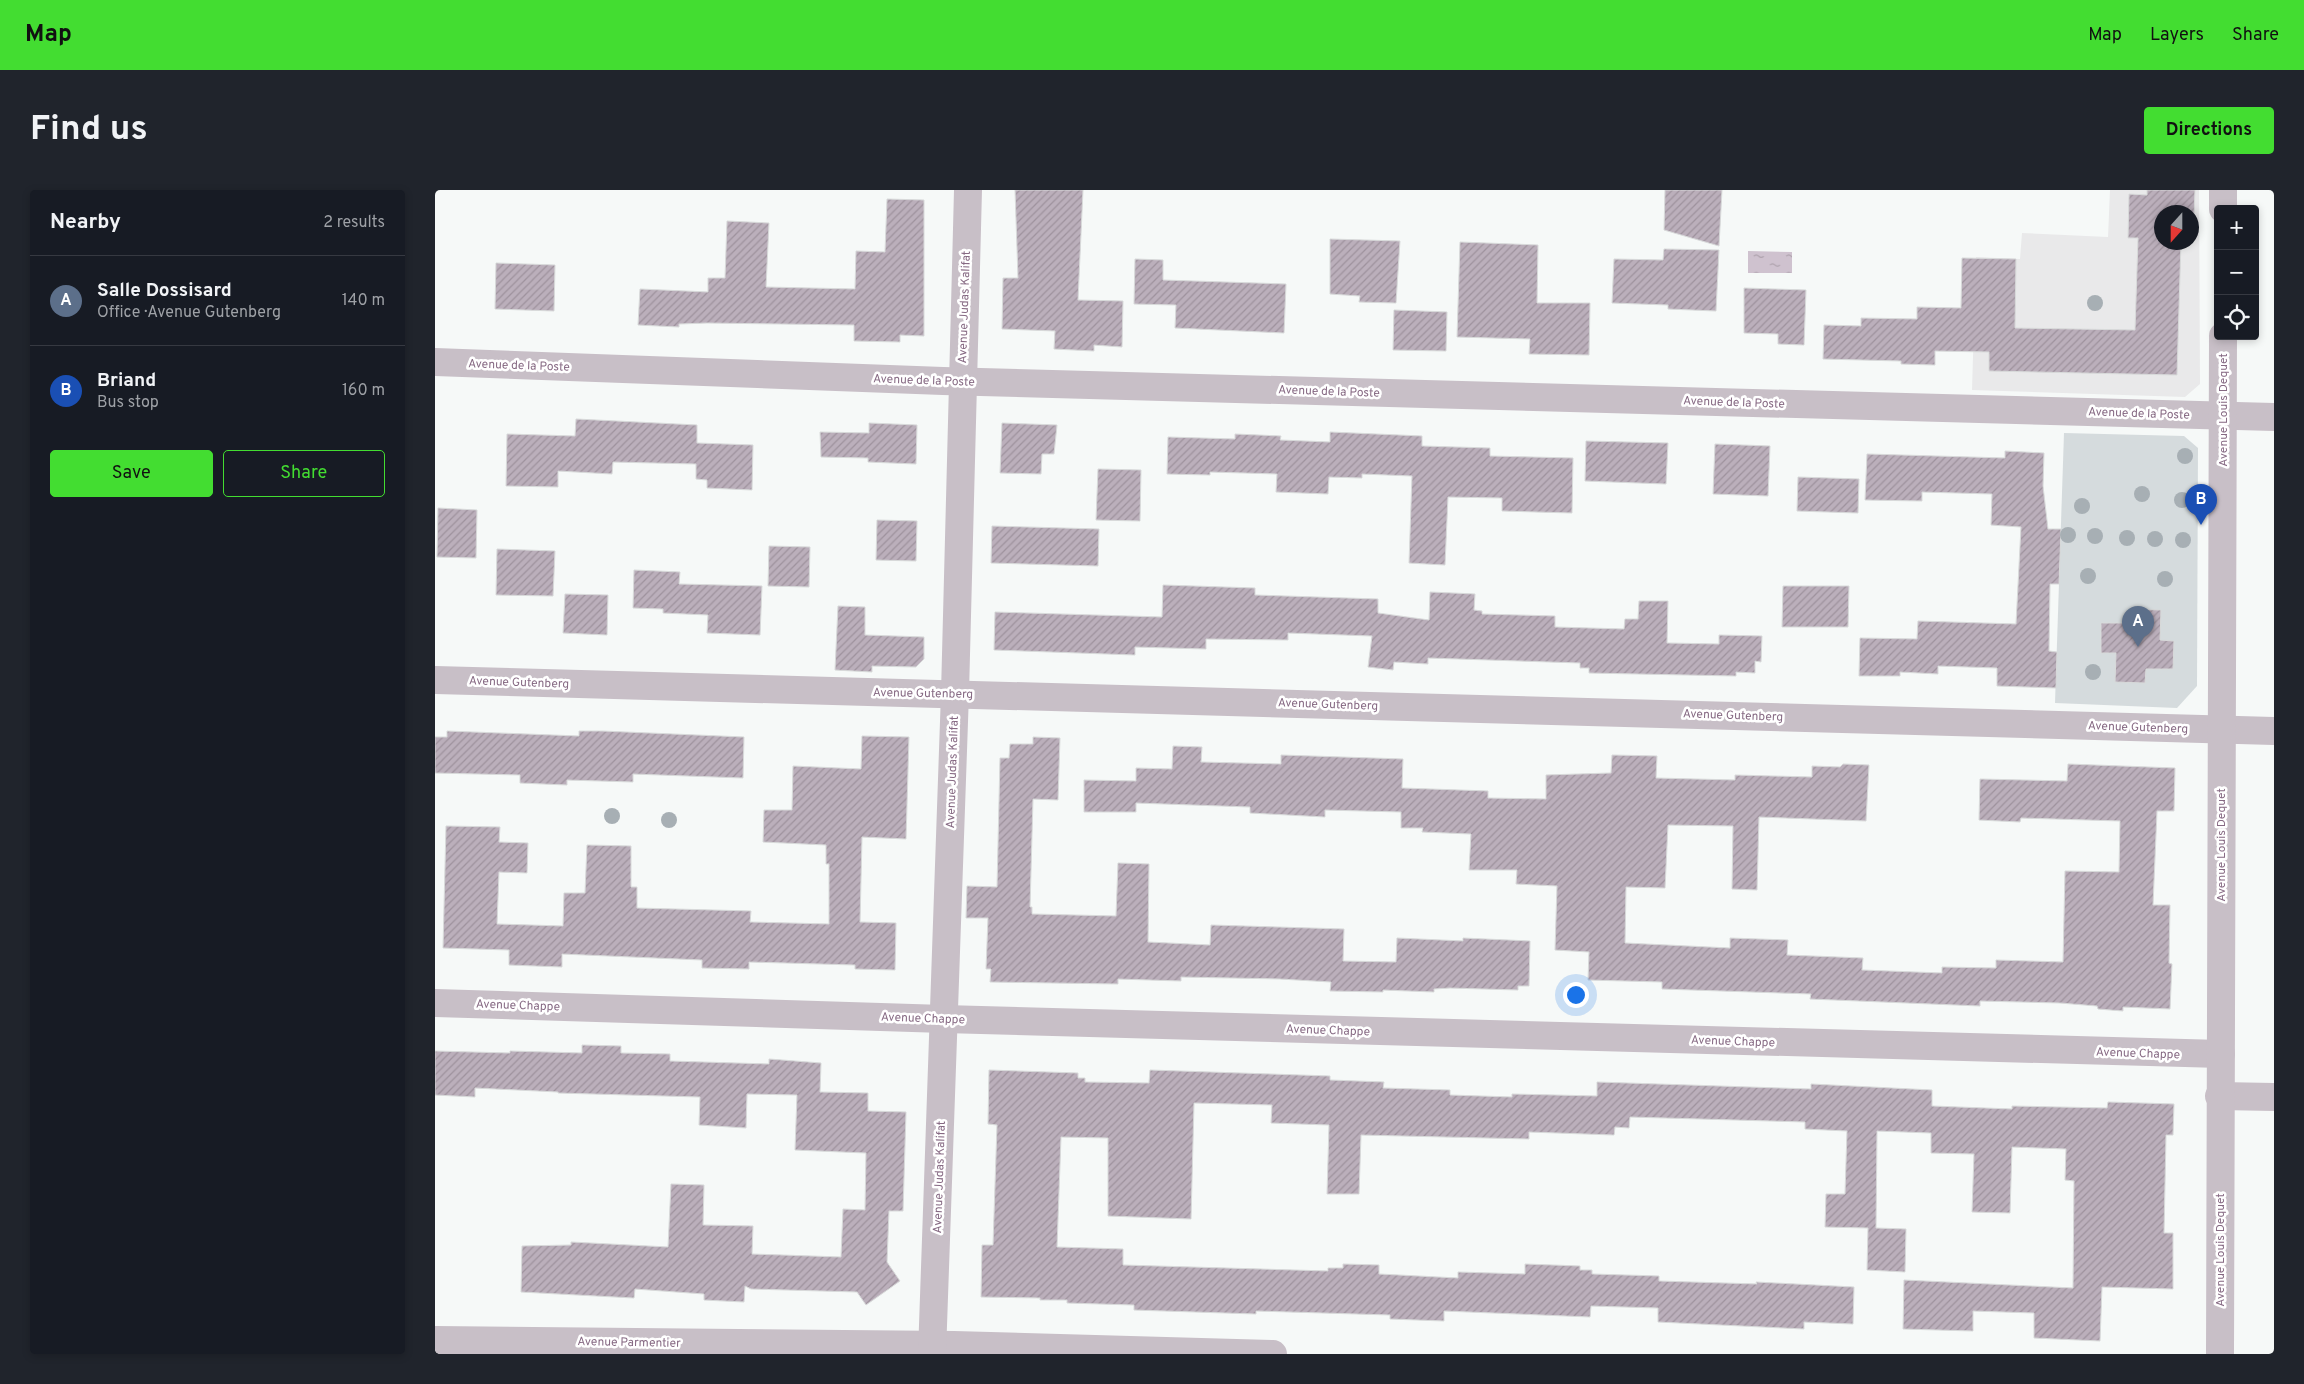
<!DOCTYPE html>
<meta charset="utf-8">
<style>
:root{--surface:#171b24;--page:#20242c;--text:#f1f3f6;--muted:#9ea1a6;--line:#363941;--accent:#43dd31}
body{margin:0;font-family:Overpass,sans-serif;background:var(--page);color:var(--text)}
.controls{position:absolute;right:15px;top:15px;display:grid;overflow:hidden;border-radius:5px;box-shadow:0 2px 8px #0003}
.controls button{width:45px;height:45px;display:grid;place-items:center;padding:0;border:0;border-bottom:1px solid var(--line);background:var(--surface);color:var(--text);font:25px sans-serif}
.compass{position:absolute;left:1719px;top:15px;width:45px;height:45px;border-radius:50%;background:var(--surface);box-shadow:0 2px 8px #0003;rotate:201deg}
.you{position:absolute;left:1140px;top:804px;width:18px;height:18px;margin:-12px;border:4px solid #fff;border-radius:50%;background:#1a73e8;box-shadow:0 0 0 8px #1a73e833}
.badge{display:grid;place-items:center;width:32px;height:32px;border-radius:50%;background:var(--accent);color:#fff;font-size:16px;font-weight:700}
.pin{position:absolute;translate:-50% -41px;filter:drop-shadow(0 1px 2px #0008)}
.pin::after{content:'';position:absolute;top:26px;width:18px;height:15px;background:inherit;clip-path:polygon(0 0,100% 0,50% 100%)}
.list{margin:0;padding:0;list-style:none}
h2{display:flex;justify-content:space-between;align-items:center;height:65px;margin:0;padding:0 20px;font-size:21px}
h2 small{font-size:16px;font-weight:400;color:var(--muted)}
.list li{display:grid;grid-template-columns:32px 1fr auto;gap:15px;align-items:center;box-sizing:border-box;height:90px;padding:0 20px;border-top:1px solid var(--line)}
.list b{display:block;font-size:19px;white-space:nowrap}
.list p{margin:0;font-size:16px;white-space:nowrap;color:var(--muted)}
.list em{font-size:16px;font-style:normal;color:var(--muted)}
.actions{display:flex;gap:10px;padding:15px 20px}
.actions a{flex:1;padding:11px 0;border:1px solid var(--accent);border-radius:5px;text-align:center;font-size:18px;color:var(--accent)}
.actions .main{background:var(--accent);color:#111}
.icon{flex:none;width:28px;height:28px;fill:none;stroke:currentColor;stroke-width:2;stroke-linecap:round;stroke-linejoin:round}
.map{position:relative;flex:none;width:1839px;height:1164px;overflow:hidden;border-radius:5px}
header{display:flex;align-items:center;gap:30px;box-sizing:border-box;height:70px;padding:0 25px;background:var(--accent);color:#111}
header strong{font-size:24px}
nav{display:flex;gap:28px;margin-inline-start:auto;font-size:18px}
.intro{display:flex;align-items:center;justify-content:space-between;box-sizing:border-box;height:120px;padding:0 30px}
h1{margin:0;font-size:35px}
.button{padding:12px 22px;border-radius:5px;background:var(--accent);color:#111;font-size:18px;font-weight:700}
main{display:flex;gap:30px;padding:0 30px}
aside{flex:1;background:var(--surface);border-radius:5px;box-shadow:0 2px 8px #0003}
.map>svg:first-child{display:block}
.built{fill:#e9e9ea;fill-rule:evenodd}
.green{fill:#d5dbdd}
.water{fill:url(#water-ripples)}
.building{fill:url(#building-hatch);stroke:#d8dada}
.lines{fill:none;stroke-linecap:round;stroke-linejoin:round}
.minor{stroke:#c8bfc7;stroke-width:28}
.tree{fill:#a7afb4}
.labels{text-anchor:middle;stroke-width:5;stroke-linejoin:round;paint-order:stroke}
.street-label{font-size:12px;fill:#866983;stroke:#fff}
</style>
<header>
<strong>Map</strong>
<nav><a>Map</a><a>Layers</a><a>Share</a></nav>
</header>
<div class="intro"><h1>Find us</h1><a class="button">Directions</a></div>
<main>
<aside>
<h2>Nearby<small>2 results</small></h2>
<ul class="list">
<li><span class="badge" style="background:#5c6f8a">A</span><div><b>Salle Dossisard</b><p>Office · Avenue Gutenberg</p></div><em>140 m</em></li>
<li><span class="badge" style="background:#1a4fb4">B</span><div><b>Briand</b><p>Bus stop</p></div><em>160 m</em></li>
</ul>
<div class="actions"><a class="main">Save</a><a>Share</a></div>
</aside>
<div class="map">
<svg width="1839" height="1164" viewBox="0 0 1839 1164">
<defs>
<pattern id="water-ripples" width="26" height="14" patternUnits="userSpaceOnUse" patternTransform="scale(1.25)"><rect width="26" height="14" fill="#cfc2cf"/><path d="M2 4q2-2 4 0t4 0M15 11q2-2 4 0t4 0" fill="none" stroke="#aea2ad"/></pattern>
<pattern id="building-hatch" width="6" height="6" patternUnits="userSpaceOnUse" patternTransform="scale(1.25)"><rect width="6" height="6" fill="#bbafbb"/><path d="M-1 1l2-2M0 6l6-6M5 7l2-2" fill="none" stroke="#9e929d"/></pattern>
</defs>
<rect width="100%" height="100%" fill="#f6f9f8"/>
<!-- built -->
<path class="built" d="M1675 0H1764L1765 194 1750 207 1537 200 1541 67 1585 69 1587 43 1673 47ZM1726 22H1756V52H1726Z"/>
<!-- green -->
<polygon class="green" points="1629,243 1749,246 1763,258 1762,496 1742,518 1620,513"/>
<!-- water -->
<polygon class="water" points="1313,61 1357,62 1357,83 1313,83"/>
<!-- building -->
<g class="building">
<polygon points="580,0 648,0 643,110 688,111 687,157 659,155 659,161 619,159 620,141 567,139 568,88 583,88"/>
<polygon points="1230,0 1287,0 1284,56 1229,40"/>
<polygon points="1712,0 1760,0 1759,28 1756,28 1756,22 1726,22 1726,52 1746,52 1742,185 1554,181 1554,162 1500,161 1500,175 1466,174 1466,171 1388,169 1389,135 1426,136 1426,128 1482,129 1482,117 1526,118 1527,68 1581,69 1580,138 1700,140 1703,48 1693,48 1694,4 1712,5"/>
<polygon points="452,9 489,10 489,146 465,145 465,152 419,151 419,135 272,133 244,134 244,137 203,135 205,99 273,102 273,88 290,88 292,31 334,33 331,97 420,99 421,61 450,62"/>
<polygon points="895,49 965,51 961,113 924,112 925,106 895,104"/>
<polygon points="1025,52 1103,55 1102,113 1155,113 1154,165 1094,164 1095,149 1022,147"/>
<polygon points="1229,59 1284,60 1281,121 1233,119 1233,115 1177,113 1179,69 1228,70"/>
<polygon points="700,69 728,70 728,90 851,94 849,143 740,138 741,115 699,114"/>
<polygon points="61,73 120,75 119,121 60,119"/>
<polygon points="1309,98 1371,100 1369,155 1343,154 1343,144 1309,143"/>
<polygon points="959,120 1012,122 1011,161 958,160"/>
<polygon points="141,229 262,235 262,253 318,255 317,300 272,298 272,290 261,289 261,274 178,272 177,284 123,281 123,297 71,296 72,244 140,246"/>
<polygon points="434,233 482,235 481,274 433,272 433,268 386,267 385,242 434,243"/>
<polygon points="567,233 622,235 619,264 607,264 606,284 565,283"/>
<polygon points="895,242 987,246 987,256 1055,258 1055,266 1138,268 1137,323 1067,321 1067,308 1013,307 1010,375 974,373 977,286 927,284 927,288 894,287 893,304 841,302 842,284 775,282 775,285 732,284 733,247 800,249 800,244 846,246 845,250 895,252"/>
<polygon points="1151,251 1233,253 1231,294 1150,291"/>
<polygon points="1280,254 1335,256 1333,306 1278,304"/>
<polygon points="1570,261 1609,263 1608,296 1613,339 1626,339 1624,394 1615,394 1614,461 1622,462 1621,498 1562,496 1562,478 1503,476 1503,484 1465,482 1465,486 1424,486 1425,448 1482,449 1483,431 1581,434 1586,337 1556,335 1557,304 1487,302 1487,311 1430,310 1432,264 1570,268"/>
<polygon points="663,279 706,280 705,331 661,330"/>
<polygon points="1363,287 1424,289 1423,323 1362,321"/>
<polygon points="3,318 42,320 41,368 2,367"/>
<polygon points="442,330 482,331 481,371 441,370"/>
<polygon points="557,336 664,339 663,376 556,373"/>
<polygon points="334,356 375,357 374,397 333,396"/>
<polygon points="62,359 120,361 118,406 61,405"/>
<polygon points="199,380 245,382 244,394 327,396 325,445 272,443 273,425 228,423 228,419 198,418"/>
<polygon points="728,395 820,398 820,405 943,409 943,423 994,430 995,402 1040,404 1039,420 1047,421 1047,424 1120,426 1120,437 1189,439 1190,429 1203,429 1204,411 1233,411 1232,453 1284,454 1284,445 1327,446 1326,472 1320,471 1320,483 1301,482 1301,486 1154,483 1154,478 1145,478 1145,473 993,468 993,474 959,472 958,480 933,477 937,446 853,443 853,450 771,449 771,459 700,457 700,465 559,460 560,422 727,427"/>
<polygon points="1348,396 1414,396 1413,437 1347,437"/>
<polygon points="130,404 173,405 172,445 128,443"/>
<polygon points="403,416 430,417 430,445 489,447 489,469 481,477 437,476 437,482 400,480"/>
<polygon points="1695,419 1726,420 1725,450 1739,451 1738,479 1711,479 1710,493 1680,492 1681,463 1666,463 1666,433 1695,433"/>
<polygon points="12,541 144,546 144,541 167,541 309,547 308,588 198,584 198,592 132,590 132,595 85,593 85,585 0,583 0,547 12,547"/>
<polygon points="427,546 474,547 471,649 427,647 425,732 461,733 460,780 420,779 420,775 314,772 314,779 267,778 267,770 127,764 127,777 74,775 74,760 8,758 11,636 65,637 64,652 93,653 92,683 64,682 62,734 128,736 129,703 150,703 152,655 196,656 196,697 202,697 202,718 316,721 315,732 394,734 394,674 391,674 391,655 328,652 329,620 357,620 358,576 426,579"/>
<polygon points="598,547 625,548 623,610 598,609 595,717 597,717 597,724 681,726 683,673 714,674 713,752 775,755 776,735 909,739 908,771 961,772 962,748 1028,751 1028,748 1095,751 1094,796 1083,796 1083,800 1015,798 999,799 999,802 948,800 948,802 895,801 896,792 845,789 746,787 746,791 683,789 683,794 555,792 556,779 551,779 553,728 531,728 532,696 562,697 565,568 574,568 575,554 598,554"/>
<polygon points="738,556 767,557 766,572 846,574 846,565 968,569 967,598 1053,601 1053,608 1111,609 1111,585 1176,583 1177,565 1222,566 1221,588 1300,590 1300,585 1377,587 1377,576 1405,577 1408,574 1434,575 1431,631 1324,627 1322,700 1297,699 1298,636 1233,635 1230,698 1191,697 1190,753 1295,758 1295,748 1353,750 1352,765 1428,768 1427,780 1507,783 1507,777 1561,778 1561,770 1628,772 1630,681 1684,682 1685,631 1586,628 1585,632 1544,630 1545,589 1632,591 1633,574 1740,578 1739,621 1722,621 1718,715 1735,715 1734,773 1737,774 1735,819 1688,817 1688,821 1663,819 1662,816 1625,813 1545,811 1545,816 1375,809 1376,804 1227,799 1227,792 1153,790 1154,762 1120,760 1122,696 1081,694 1082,680 1034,680 1036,644 987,642 988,638 966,638 966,622 890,620 890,627 815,623 815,617 701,613 701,622 649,622 649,590 701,591 701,578 737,579"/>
<polygon points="147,855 186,856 186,863 235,864 235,871 334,874 334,869 386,873 385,902 433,903 433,921 471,922 468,1021 454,1021 452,1072 465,1091 431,1115 422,1102 316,1099 310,1096 309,1112 269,1110 269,1104 200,1099 199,1108 86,1102 87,1056 136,1055 136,1052 233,1057 236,994 269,995 268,1035 318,1036 317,1064 406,1067 408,1019 430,1020 431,963 360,960 362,905 312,904 311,938 264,935 265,907 123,903 123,902 40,898 40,907 0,905 0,861 75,863 75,861 147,863"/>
<polygon points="554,880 643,883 643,888 650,888 650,892 714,893 715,880 895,886 895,890 949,892 948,898 1015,900 1015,905 1077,907 1077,904 1162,906 1162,892 1376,899 1376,894 1497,900 1497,916 1577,919 1577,916 1672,918 1673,912 1739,914 1738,945 1731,945 1729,1043 1738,1043 1738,1099 1667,1097 1665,1151 1599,1148 1599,1123 1538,1121 1538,1141 1468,1139 1469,1090 1638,1098 1639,991 1630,990 1631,959 1577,957 1575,1023 1537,1022 1539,964 1496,963 1496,943 1442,941 1441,1038 1471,1039 1470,1082 1432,1080 1433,1038 1390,1037 1391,1004 1410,1004 1412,941 1370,939 1370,932 1195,927 1194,938 1180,937 1179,945 1094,942 1094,949 926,945 924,1004 892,1004 894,935 836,933 837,915 759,913 756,1029 673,1026 673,948 626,947 622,1057 688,1059 688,1075 893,1081 893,1078 908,1078 908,1074 944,1075 944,1084 1023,1088 1023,1082 1090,1084 1090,1074 1145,1076 1145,1080 1157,1080 1157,1084 1224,1086 1224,1091 1322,1094 1321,1092 1419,1097 1418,1134 1369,1132 1369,1139 1223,1132 1223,1118 1156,1116 1155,1127 1009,1121 1009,1131 955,1129 955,1125 821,1121 821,1124 699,1120 699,1115 632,1113 632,1110 605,1110 605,1108 546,1107 547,1055 558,1055 562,935 553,934"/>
</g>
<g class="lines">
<!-- minor -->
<g class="minor">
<polyline points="1788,0 1788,19"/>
<polyline points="0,172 508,191 1839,227"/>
<polyline points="0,490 1839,541"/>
<polyline points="0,813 509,829 1786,864"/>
<polyline points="1784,906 1839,907"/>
<polyline points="0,1150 519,1155 838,1164"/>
<polyline points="497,1164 520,503 533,0"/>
<polyline points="1785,1164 1788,146"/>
</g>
</g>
<!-- trees -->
<g class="tree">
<circle cx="1660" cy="113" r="8"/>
<circle cx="1750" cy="266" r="8"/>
<circle cx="1707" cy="304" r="8"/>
<circle cx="1747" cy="310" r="8"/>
<circle cx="1647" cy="316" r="8"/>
<circle cx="1633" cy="345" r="8"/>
<circle cx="1660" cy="346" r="8"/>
<circle cx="1692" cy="348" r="8"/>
<circle cx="1720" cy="349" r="8"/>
<circle cx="1748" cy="350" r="8"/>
<circle cx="1653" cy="386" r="8"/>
<circle cx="1730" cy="389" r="8"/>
<circle cx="1658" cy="482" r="8"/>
<circle cx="177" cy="626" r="8"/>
<circle cx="234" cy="630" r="8"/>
</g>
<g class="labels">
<!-- street labels -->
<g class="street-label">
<text transform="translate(529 117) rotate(-88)" y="4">Avenue Judas Kalifat</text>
<text transform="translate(84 175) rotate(2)" y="4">Avenue de la Poste</text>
<text transform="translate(489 190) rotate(2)" y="4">Avenue de la Poste</text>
<text transform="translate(894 201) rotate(2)" y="4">Avenue de la Poste</text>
<text transform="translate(1299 212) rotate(2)" y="4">Avenue de la Poste</text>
<text transform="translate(1788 220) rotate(-90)" y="4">Avenue Louis Dequet</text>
<text transform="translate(1704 223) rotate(2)" y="4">Avenue de la Poste</text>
<text transform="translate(84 492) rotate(2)" y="4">Avenue Gutenberg</text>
<text transform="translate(488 503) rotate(1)" y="4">Avenue Gutenberg</text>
<text transform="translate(893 514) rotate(2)" y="4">Avenue Gutenberg</text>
<text transform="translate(1298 525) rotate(2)" y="4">Avenue Gutenberg</text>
<text transform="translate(1703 537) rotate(2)" y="4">Avenue Gutenberg</text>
<text transform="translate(517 582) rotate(-88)" y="4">Avenue Judas Kalifat</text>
<text transform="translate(1786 655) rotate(-90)" y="4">Avenue Louis Dequet</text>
<text transform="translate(83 815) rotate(2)" y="4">Avenue Chappe</text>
<text transform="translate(488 828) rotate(2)" y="4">Avenue Chappe</text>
<text transform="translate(893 840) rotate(2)" y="4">Avenue Chappe</text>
<text transform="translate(1298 851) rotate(2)" y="4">Avenue Chappe</text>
<text transform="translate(1703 863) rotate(2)" y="4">Avenue Chappe</text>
<text transform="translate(504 987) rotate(-88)" y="4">Avenue Judas Kalifat</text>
<text transform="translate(1785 1060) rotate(-90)" y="4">Avenue Louis Dequet</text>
<text transform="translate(194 1152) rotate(1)" y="4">Avenue Parmentier</text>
</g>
</g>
</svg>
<div class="controls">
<button>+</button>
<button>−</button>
<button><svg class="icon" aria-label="locate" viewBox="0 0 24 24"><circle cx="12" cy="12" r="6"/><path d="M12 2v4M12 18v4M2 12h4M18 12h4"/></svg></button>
</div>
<svg class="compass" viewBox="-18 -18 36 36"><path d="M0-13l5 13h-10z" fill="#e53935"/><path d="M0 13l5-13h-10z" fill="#9ea1a6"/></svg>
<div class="you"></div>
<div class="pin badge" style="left:1703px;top:457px;background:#5c6f8a">A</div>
<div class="pin badge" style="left:1766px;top:335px;background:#1a4fb4">B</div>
</div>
</main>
